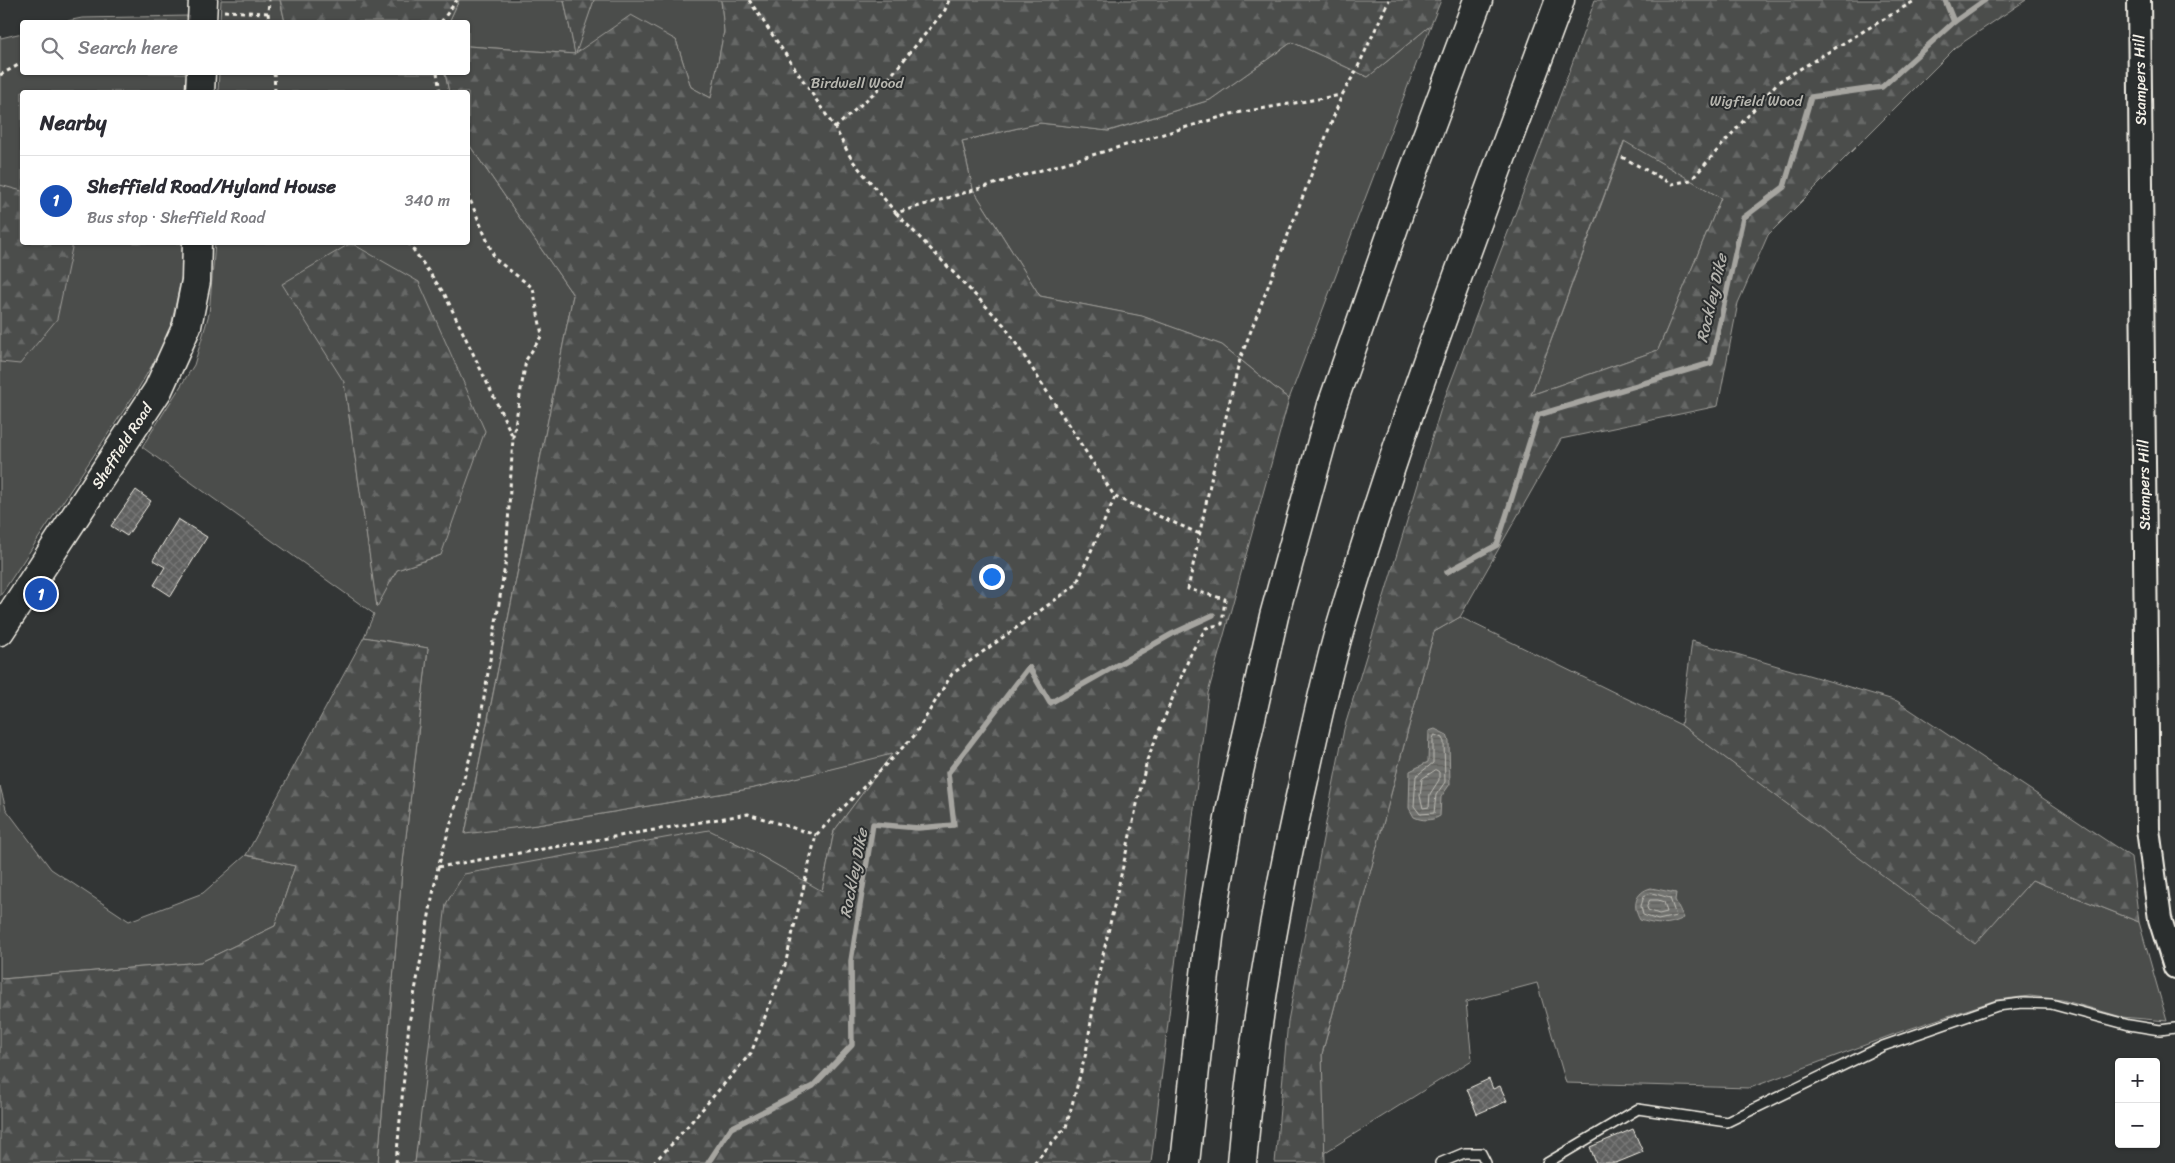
<!DOCTYPE html>
<meta charset="utf-8">
<style>
:root{--surface:#fff;--page:#f2f2f3;--text:#2b2b33;--muted:#7c7c81;--line:#e1e1e2;--accent:#8a5d65}
body{margin:0;font-family:Sriracha,sans-serif;background:var(--page);color:var(--text)}
.controls{position:absolute;right:15px;bottom:15px;display:grid;overflow:hidden;border-radius:5px;box-shadow:0 1px 4px #0004}
.controls button{width:45px;height:45px;display:grid;place-items:center;padding:0;border:0;border-bottom:1px solid var(--line);background:var(--surface);color:var(--text);font:25px sans-serif}
.you{position:absolute;left:991px;top:576px;width:18px;height:18px;margin:-12px;border:4px solid #fff;border-radius:50%;background:#1a73e8;box-shadow:0 0 0 8px #1a73e833}
.badge{display:grid;place-items:center;width:32px;height:32px;border-radius:50%;background:var(--accent);color:#fff;font-size:16px;font-weight:700}
.pin{position:absolute;translate:-50% -50%;border:2px solid #fff;box-shadow:0 1px 5px #0006}
.list{margin:0;padding:0;list-style:none}
h2{display:flex;justify-content:space-between;align-items:center;height:65px;margin:0;padding:0 20px;font-size:21px}
h2 small{font-size:16px;font-weight:400;color:var(--muted)}
.list li{display:grid;grid-template-columns:32px 1fr auto;gap:15px;align-items:center;box-sizing:border-box;height:90px;padding:0 20px;border-top:1px solid var(--line)}
.list b{display:block;font-size:19px;white-space:nowrap}
.list p{margin:0;font-size:16px;white-space:nowrap;color:var(--muted)}
.list em{font-size:16px;font-style:normal;color:var(--muted)}
.icon{flex:none;width:28px;height:28px;fill:none;stroke:currentColor;stroke-width:2;stroke-linecap:round;stroke-linejoin:round}
.map{position:relative;flex:none;width:2175px;height:1163px;overflow:hidden}
.search{position:absolute;background:var(--surface);box-shadow:0 1px 4px #0004;left:20px;top:20px;width:450px;height:55px;display:flex;align-items:center;gap:12px;box-sizing:border-box;padding:0 18px;border-radius:5px;color:var(--muted);font-size:19px}
.panel{position:absolute;background:var(--surface);box-shadow:0 1px 4px #0004;left:20px;top:90px;width:450px;height:155px;border-radius:5px}
.map>svg:first-child{display:block}
.grass{fill:#4b4d4c;stroke:#a09f9a;fill-rule:evenodd}
.forest{fill:url(#forest-firs);stroke:#a09f9a;fill-rule:evenodd}
.water{fill:url(#water-rules);stroke:#a6a5a0}
.lines{fill:none;stroke-linecap:round;stroke-linejoin:round}
.shore{stroke:#c0bfb8;stroke-width:1}
.stream{stroke:#a6a5a0;stroke-width:5.5}
.building{fill:url(#building-cross-hatch);stroke:#f4f1e8}
.service-casing{stroke:#f4f1e8;stroke-width:12}
.tertiary-casing{stroke:#f4f1e8;stroke-width:26}
.trunk-casing{stroke:#f4f1e8;stroke-width:31}
.motorway-casing{stroke:#f4f1e8;stroke-width:31}
.path{stroke:#f4f1e8;stroke-width:3;stroke-dasharray:4 4;stroke-linecap:butt}
.service{stroke:#2a2d2e;stroke-width:9}
.tertiary{stroke:#2a2d2e;stroke-width:22}
.trunk{stroke:#2a2d2e;stroke-width:28}
.motorway{stroke:#2a2d2e;stroke-width:28}
.labels{text-anchor:middle;stroke-width:4;stroke-linejoin:round;paint-order:stroke}
.street-label{font-size:15px;fill:#f4f1e8;stroke:#2a2d2e}
.park-label{font-size:15px;fill:#b9b8b1;stroke:#2a2d2e}
.water-label{font-size:16px;font-style:italic;fill:#b3b2ac;stroke:#2a2d2e}
</style>
<div class="map">
<svg width="2175" height="1163" viewBox="0 0 2175 1163">
<defs>
<pattern id="forest-firs" width="22" height="20" patternUnits="userSpaceOnUse" patternTransform="scale(1.25)"><rect width="22" height="20" fill="#4b4d4c"/><path d="M5 1l3.5 6h-7zM16 11l3.5 6h-7z" fill="#666766"/></pattern>
<pattern id="water-rules" width="6" height="5" patternUnits="userSpaceOnUse" patternTransform="scale(1.25)"><rect width="6" height="5" fill="#727370"/><path d="M0 2.5h6" fill="none" stroke="#5e5e5b"/></pattern>
<pattern id="building-cross-hatch" width="8" height="8" patternUnits="userSpaceOnUse" patternTransform="scale(1.25)"><rect width="8" height="8" fill="#5f605f"/><path d="M0 0l8 8M0 8l8-8" fill="none" stroke="#777776"/></pattern>
</defs>
<rect width="100%" height="100%" fill="#323535"/>
<filter id="ink" filterUnits="userSpaceOnUse"><feTurbulence type="fractalNoise" baseFrequency=".02" numOctaves="2"/><feDisplacementMap in="SourceGraphic" scale="10" xChannelSelector="R" yChannelSelector="G"/><feConvolveMatrix kernelMatrix="1 2 1 2 8 2 1 2 1" color-interpolation-filters="sRGB"/></filter>
<g filter="url(#ink)">
<!-- grass -->
<g class="grass">
<polygon points="221,0 280,0 285,22 220,22"/>
<polygon points="459,0 564,0 575,53 594,0 721,0 724,31 711,98 691,87 676,40 575,54 468,46 468,22 449,22"/>
<polygon points="189,16 189,22 62,22 82,18"/>
<polygon points="1431,25 1289,399 1222,345 1141,316 1040,296 973,189 962,141 1040,123 1109,131 1210,100 1292,42 1368,77"/>
<polygon points="22,33 22,72 188,73 187,92 22,92 22,242 183,243 182,274 169,336 138,389 0,596 0,36 1,38"/>
<polygon points="219,72 445,73 449,92 218,92"/>
<polygon points="1625,140 1721,198 1658,350 1531,395"/>
<path d="M468 143 573 295 465 833 537 825 754 788 893 753 834 831 822 892 752 851 429 1054 415 1163H378L402 871 428 648 364 637 374 614 142 447 194 365 209 314 215 243 468 242ZM344 382 441 555 397 570 377 606Z"/>
<polygon points="1460,617 1681,725 1975,943 2032,880 2139,922 2167,1021 2122,1017 2062,1000 2030,996 1996,1000 1897,1033 1750,1088 1566,1083 1537,983 1466,1002 1472,1060 1324,1153 1322,1054 1434,632"/>
<polygon points="0,786 6,809 51,869 129,921 203,893 246,855 295,866 275,926 201,962 2,979 0,977"/>
</g>
<!-- forest -->
<g class="forest">
<polygon points="280,0 459,0 449,22 285,22"/>
<polygon points="564,0 594,0 576,53 631,15 676,40 691,87 711,98 724,31 721,0 1441,0 1431,25 1368,77 1292,42 1210,100 1108,131 1040,123 962,141 973,189 1040,296 1142,316 1222,345 1289,399 1208,693 1151,1163 415,1163 446,904 464,874 709,830 752,851 822,891 834,831 892,754 754,788 537,825 465,834 573,295 468,143 468,92 449,92 445,73 468,72 468,46 575,54"/>
<path d="M1595 0H2026L1956 47 1768 235 1738 303 1718 406 1561 439 1460 617 1434 632 1322 1054 1325 1163H1275L1288 1021 1344 729 1442 405 1568 75ZM1624 141 1721 198 1658 350 1531 395Z"/>
<polygon points="0,185 22,191 22,242 73,243 57,319 20,364 0,362"/>
<polygon points="351,243 419,282 485,431 441,555 397,570 377,607 344,382 282,284"/>
<polygon points="364,637 428,648 402,871 378,1163 0,1163 0,977 2,979 201,962 275,926 295,866 246,855"/>
<polygon points="1692,641 1897,701 2131,857 2139,922 2032,880 1975,944 1681,725"/>
</g>
<!-- water -->
<g class="water">
<path d="M1435 729 1447 735 1449 741 1450 784 1441 797 1440 816C1432 821 1422 821 1414 817L1409 808 1410 771 1428 762 1429 731Z"/>
<path d="M1651 888 1676 893 1675 900 1684 918C1668 926 1657 925 1640 920 1632 906 1635 892 1651 888Z"/>
</g>
<g class="lines">
<!-- shore -->
<g class="shore">
<polygon points="1435,735 1442,738 1444,742 1445,782 1436,795 1434,813 1420,814 1414,806 1416,776 1433,763 1433,739"/>
<polygon points="1436,770 1439,772 1439,780 1430,794 1429,807 1423,808 1420,796 1422,779"/>
<polygon points="1652,893 1670,898 1676,916 1658,920 1643,915 1641,906 1644,896"/>
<polygon points="1650,900 1658,900 1664,902 1667,912 1659,914 1648,910 1647,907"/>
</g>
<!-- stream -->
<g class="stream">
<polyline points="1945,0 1954,22"/>
<polyline points="1447,572 1497,545 1538,415 1711,363 1743,218 1784,187 1811,97 1882,87 1954,22 1985,0"/>
<polyline points="708,1163 731,1128 813,1086 852,1045 851,961 873,824 918,828 954,825 948,773 1029,667 1050,703 1172,634 1213,615"/>
</g>
</g>
<!-- building -->
<g class="building">
<polygon points="136,490 151,501 127,536 111,526"/>
<polygon points="178,519 207,537 171,596 154,585 165,567 153,560"/>
<polygon points="1489,1079 1493,1089 1500,1086 1507,1101 1477,1114 1467,1089"/>
<polygon points="1633,1129 1643,1152 1616,1163 1596,1163 1590,1147"/>
</g>
<g class="lines">
<defs>
<g id="service">
<polyline points="1440,1163 1464,1153 1481,1153 1486,1163"/>
<polyline points="1547,1163 1638,1109 1727,1122 1883,1046 1997,1006 2022,1003 2051,1004 2129,1025 2160,1030 2175,1028"/>
</g>
<polyline id="tertiary" points="2139,0 2148,829 2160,919 2175,967"/>
<g id="trunk">
<polyline points="202,22 203,0"/>
<polyline points="200,92 201,72"/>
<polyline points="0,631 158,390 187,326 196,281 197,242"/>
</g>
<g id="motorway">
<polyline points="1185,1163 1209,937 1231,807 1274,616 1332,405 1409,184 1478,0"/>
<path d="M1242 1163C1253 1033 1275 906 1304 779 1315 728 1326 676 1341 625 1404 413 1483 207 1560 0"/>
</g>
</defs>
<!-- service casing -->
<use href="#service" class="service-casing"/>
<!-- tertiary casing -->
<use href="#tertiary" class="tertiary-casing"/>
<!-- trunk casing -->
<use href="#trunk" class="trunk-casing"/>
<!-- motorway casing -->
<use href="#motorway" class="motorway-casing"/>
<!-- path -->
<g class="path">
<polyline points="749,0 835,128 852,160 896,213 1231,114 1341,95"/>
<polyline points="224,11 268,13 269,0"/>
<polyline points="268,13 269,22"/>
<polyline points="441,22 457,0"/>
<polyline points="274,72 275,92"/>
<polyline points="437,72 440,92"/>
<polyline points="0,75 22,63"/>
<polyline points="835,128 884,84 945,10 949,0"/>
<polyline points="1622,157 1672,184 1691,180 1778,82 1916,0"/>
<polyline points="896,213 1004,325 1115,497 1200,534"/>
<polyline points="408,242 445,295 513,437"/>
<polyline points="438,867 748,814 816,835"/>
<polyline points="396,1163 409,1023 438,867 480,723 506,559 513,437 526,360 542,335 533,288 495,259 468,195"/>
<polyline points="653,1163 672,1144 751,1053 785,965 816,835 914,736 952,674 1076,585 1115,497"/>
<polyline points="1034,1163 1066,1127 1086,1053 1098,977 1147,760 1192,651 1206,628 1222,624 1225,599 1188,589 1212,475 1240,359 1342,95 1356,71 1389,0"/>
</g>
<!-- service -->
<use href="#service" class="service"/>
<!-- tertiary -->
<use href="#tertiary" class="tertiary"/>
<!-- trunk -->
<use href="#trunk" class="trunk"/>
<!-- motorway -->
<use href="#motorway" class="motorway"/>
</g>
</g>
<g class="labels">
<!-- street labels -->
<g class="street-label">
<text transform="translate(2140 80) rotate(-91)" y="5">Stampers Hill</text>
<text transform="translate(122 446) rotate(-57)" y="5">Sheffield Road</text>
<text transform="translate(2144 485) rotate(-91)" y="5">Stampers Hill</text>
</g>
<!-- park labels -->
<g class="park-label">
<text x="857" y="88">Birdwell Wood</text>
<text x="1756" y="106">Wigfield Wood</text>
</g>
<!-- water labels -->
<g class="water-label">
<text transform="translate(1711 298) rotate(-77)" y="6">Rockley Dike</text>
<text transform="translate(853 873) rotate(-79)" y="6">Rockley Dike</text>
</g>
</g>
</svg>
<div class="controls">
<button>+</button>
<button>−</button>
</div>
<div class="you"></div>
<div class="pin badge" style="left:41px;top:594px;background:#1a4fb4">1</div>
<div class="search"><svg class="icon" aria-label="search" viewBox="0 0 24 24"><circle cx="10" cy="10" r="6"/><path d="M15 15l6 6"/></svg>Search here</div>
<section class="panel">
<h2>Nearby<small></small></h2>
<ul class="list">
<li><span class="badge" style="background:#1a4fb4">1</span><div><b>Sheffield Road/Hyland House</b><p>Bus stop · Sheffield Road</p></div><em>340 m</em></li>
</ul>
</section>
</div>
